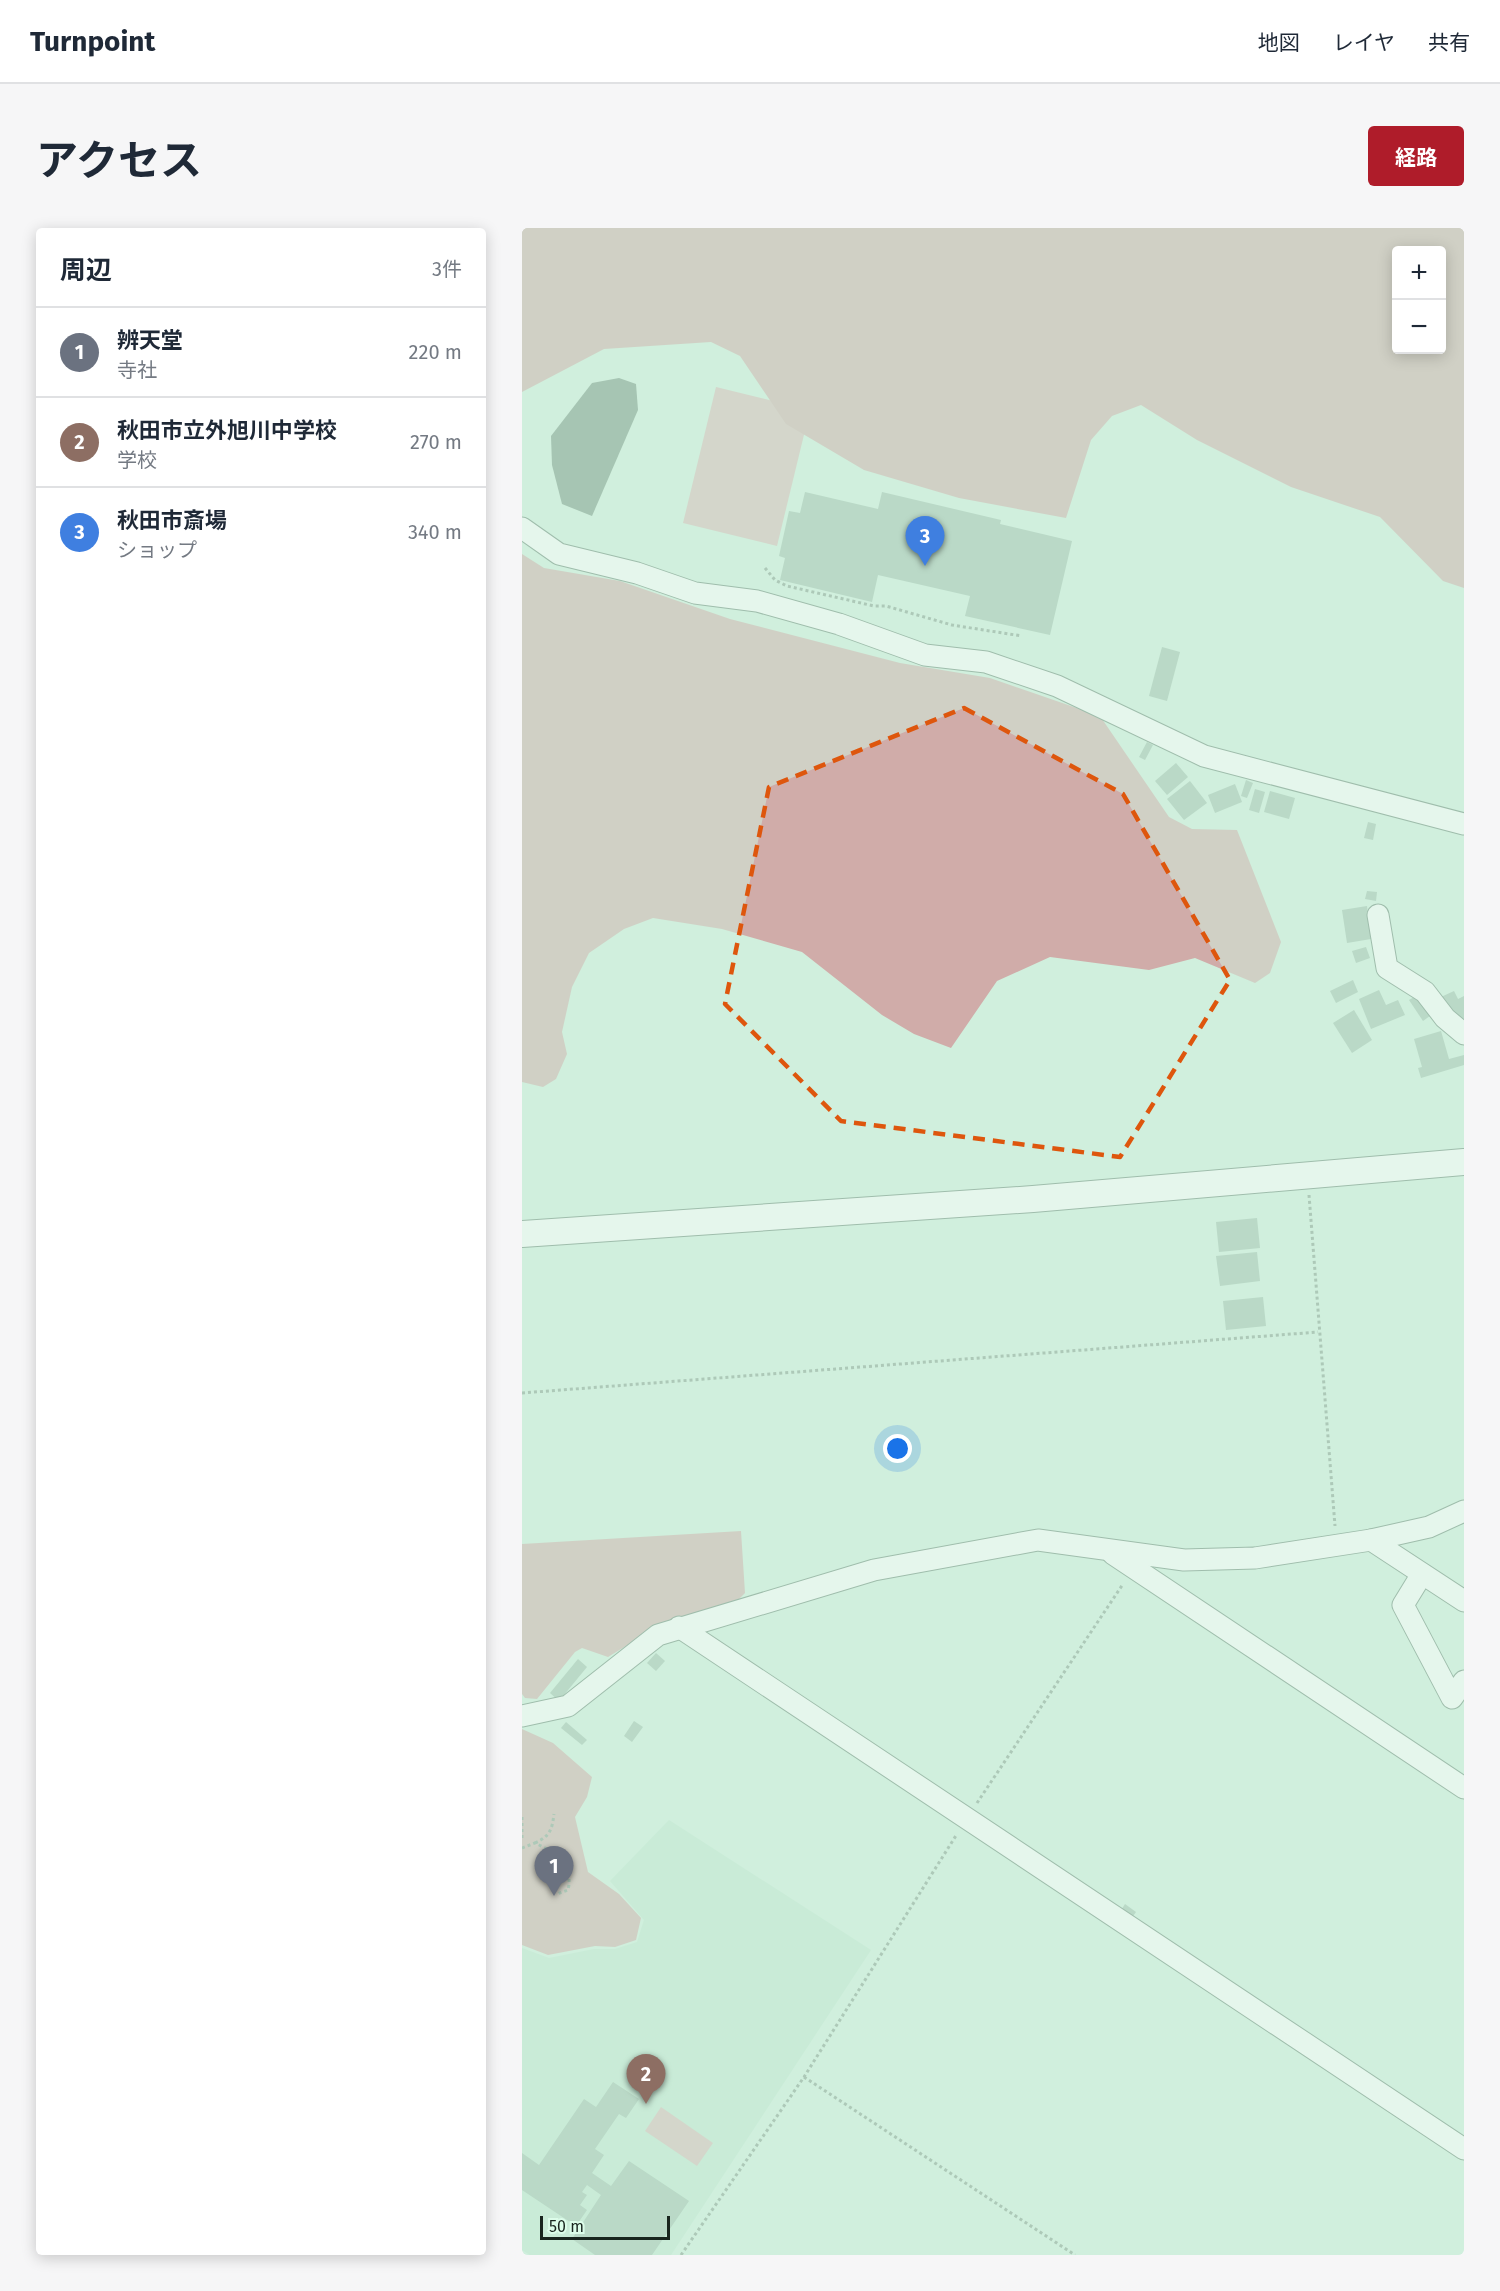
<!DOCTYPE html>
<html lang="ja">
<meta charset="utf-8">
<style>
:root{--surface:#fff;--page:#f6f6f7;--text:#1f2937;--muted:#747a83;--line:#e0e1e3;--accent:#af1c2a}
body{margin:0;font-family:"Fira Sans","Noto Sans JP",sans-serif;background:var(--page);color:var(--text)}
.controls{position:absolute;right:18px;top:18px;display:grid;overflow:hidden;border-radius:6px;box-shadow:0 3px 15px #0003}
.controls button{width:54px;height:54px;display:grid;place-items:center;padding:0;border:0;border-bottom:2px solid var(--line);background:var(--surface);color:var(--text);font:30px sans-serif}
.scale{position:absolute;left:18px;bottom:15px;width:130px;box-sizing:border-box;padding-left:6px;border:3px solid #19251e;border-top:0;font-size:16px;line-height:21px;white-space:nowrap;color:#19251e;-webkit-text-stroke:4px #ddfdea;paint-order:stroke}
.you{position:absolute;left:376px;top:1221px;width:21px;height:21px;margin:-15px;border:4px solid #fff;border-radius:50%;background:#1a73e8;box-shadow:0 0 0 9px #1a73e833}
.badge{display:grid;place-items:center;width:39px;height:39px;border-radius:50%;background:var(--accent);color:#fff;font-size:20px;font-weight:700}
.pin{position:absolute;translate:-50% -50px;filter:drop-shadow(0 2px 3px #0008)}
.pin::after{content:'';position:absolute;top:32px;width:21px;height:18px;background:inherit;clip-path:polygon(0 0,100% 0,50% 100%)}
.list{margin:0;padding:0;list-style:none}
h2{display:flex;justify-content:space-between;align-items:center;height:78px;margin:0;padding:0 24px;font-size:26px}
h2 small{font-size:20px;font-weight:400;color:var(--muted)}
.list li{display:grid;grid-template-columns:39px 1fr auto;gap:18px;align-items:center;box-sizing:border-box;height:90px;padding:0 24px;border-top:2px solid var(--line)}
.list b{display:block;font-size:22px;white-space:nowrap}
.list p{margin:0;font-size:20px;white-space:nowrap;color:var(--muted)}
.list em{font-size:20px;font-style:normal;color:var(--muted)}
.map{position:relative;flex:none;width:942px;height:2027px;overflow:hidden;border-radius:6px}
header{display:flex;align-items:center;gap:36px;box-sizing:border-box;height:84px;padding:0 30px;background:var(--surface);border-bottom:2px solid var(--line)}
header strong{font-size:28px}
nav{display:flex;gap:33px;margin-inline-start:auto;font-size:21px}
.intro{display:flex;align-items:center;justify-content:space-between;box-sizing:border-box;height:144px;padding:0 36px}
h1{margin:0;font-size:42px}
.button{padding:15px 27px;border-radius:6px;background:var(--accent);color:#fff;font-size:21px;font-weight:700}
main{display:flex;gap:36px;padding:0 36px}
aside{flex:1;background:var(--surface);border-radius:6px;box-shadow:0 3px 15px #0003}
.map>svg:first-child{display:block}
.built{fill:#c0e7d0}
.green{fill:#d9b9b6}
.forest{fill:#d0aca9;fill-rule:evenodd}
.water{fill:#749281}
.building{fill:#9fbfad}
.lines{fill:none;stroke-linecap:round;stroke-linejoin:round}
.minor-casing{stroke:#658272;stroke-width:23}
.tertiary-casing{stroke:#658272;stroke-width:28}
.path{stroke:#849b8d;stroke-width:3;stroke-dasharray:3 3;stroke-linecap:butt}
.minor{stroke:#fff;stroke-width:21}
.tertiary{stroke:#fff;stroke-width:26}
.marked{fill:none;stroke:#de560d;stroke-width:4.5;stroke-dasharray:12 8;stroke-linejoin:round}
</style>
<header>
<strong>Turnpoint</strong>
<nav><a>地図</a><a>レイヤ</a><a>共有</a></nav>
</header>
<div class="intro"><h1>アクセス</h1><a class="button">経路</a></div>
<main>
<aside>
<h2>周辺<small>3件</small></h2>
<ul class="list">
<li><span class="badge" style="background:#6b7280">1</span><div><b>辨天堂</b><p>寺社</p></div><em>220 m</em></li>
<li><span class="badge" style="background:#8d6e63">2</span><div><b>秋田市立外旭川中学校</b><p>学校</p></div><em>270 m</em></li>
<li><span class="badge" style="background:#3f7fe0">3</span><div><b>秋田市斎場</b><p>ショップ</p></div><em>340 m</em></li>
</ul>
</aside>
<div class="map">
<svg width="942" height="2027" viewBox="0 0 942 2027">
<rect width="100%" height="100%" fill="#d0efdd"/>
<!-- built -->
<polygon class="built" points="147,1592 349,1722 149,2027 8,2027 0,2022 0,1720 27,1730 72,1721 93,1721 115,1714 122,1692 88,1653"/>
<!-- green -->
<g class="green">
<polygon points="194,159 288,182 255,318 161,295"/>
<polygon points="139,1879 191,1915 175,1938 123,1903"/>
</g>
<!-- forest -->
<g class="forest">
<path d="M0 0H942V360L921 353 858 289 769 259 675 212 619 177 590 188 569 212 544 290 437 270 342 242 264 196 218 128 189 114 82 121 0 164ZM874 22H920V122H874Z"/>
<polygon points="0,326 22,340 98,353 208,391 378,435 468,450 578,488 647,589 670,601 715,602 759,714 748,745 733,755 673,730 627,742 528,729 475,753 429,820 392,806 360,787 280,724 200,701 131,690 102,701 67,725 50,759 40,804 45,826 34,851 21,859 0,854"/>
<polygon points="219,1303 223,1365 217,1371 135,1399 86,1429 60,1420 53,1424 15,1471 3,1470 0,1466 0,1316"/>
<polygon points="0,1501 31,1515 70,1549 65,1569 53,1589 66,1644 97,1666 119,1690 114,1712 93,1719 73,1718 26,1727 0,1717"/>
</g>
<!-- water -->
<polygon class="water" points="97,150 114,156 116,182 70,288 40,276 30,237 29,208 70,155"/>
<!-- building -->
<g class="building">
<polygon points="283,264 356,281 360,264 479,292 478,296 550,313 528,407 443,388 448,368 356,347 350,374 258,352 263,330 257,328 267,283 278,285"/>
<polygon points="640,419 658,424 645,473 627,468"/>
<polygon points="625,514 631,517 623,532 617,529"/>
<polygon points="654,535 666,549 645,567 633,553"/>
<polygon points="724,552 731,555 725,570 719,568"/>
<polygon points="668,553 685,575 662,592 645,571"/>
<polygon points="713,556 720,574 693,585 686,567"/>
<polygon points="733,561 743,564 737,585 727,582"/>
<polygon points="748,563 773,570 767,591 742,584"/>
<polygon points="846,594 854,596 851,612 842,610"/>
<polygon points="845,663 855,664 854,673 843,671"/>
<polygon points="845,678 849,711 825,715 820,682"/>
<polygon points="844,719 848,730 834,735 830,723"/>
<polygon points="831,752 836,764 814,775 808,763"/>
<polygon points="857,762 864,777 876,772 883,787 849,801 837,771"/>
<polygon points="932,763 936,771 942,768 942,803 919,769"/>
<polygon points="899,765 912,785 901,793 887,772"/>
<polygon points="832,782 850,812 830,825 811,795"/>
<polygon points="919,803 927,831 942,827 942,837 899,850 896,840 900,839 892,811"/>
<polygon points="735,990 738,1020 697,1024 694,994"/>
<polygon points="735,1024 738,1053 698,1058 694,1028"/>
<polygon points="741,1069 744,1098 704,1102 701,1073"/>
<polygon points="134,1425 143,1433 134,1443 125,1435"/>
<polygon points="56,1431 65,1439 37,1473 28,1465"/>
<polygon points="112,1493 121,1499 110,1514 102,1508"/>
<polygon points="44,1494 65,1512 60,1517 39,1500"/>
<polygon points="603,1676 614,1684 609,1691 598,1684"/>
<polygon points="91,1854 117,1871 104,1890 97,1886 73,1921 82,1927 70,1945 89,1958 107,1933 167,1973 130,2027 73,2027 50,2011 79,1967 65,1957 60,1964 65,1967 58,1977 65,1982 54,1998 0,1962 0,1925 17,1937 62,1871 74,1879"/>
</g>
<g class="lines">
<defs>
<g id="minor">
<polyline points="0,300 37,326 115,345 173,365 235,373 317,396 403,427 464,434 535,458 682,528 942,596"/>
<polyline points="856,687 865,740 903,764 923,790 942,806"/>
<polyline points="849,1312 942,1373"/>
<polyline points="591,1326 942,1560"/>
<polyline points="900,1346 881,1377 930,1470 942,1453"/>
<polyline points="157,1399 942,1921"/>
<polyline points="0,1488 46,1478 136,1407 352,1342 516,1312 662,1332 733,1330 849,1312 907,1299 942,1283"/>
</g>
<polyline id="tertiary" points="0,1006 511,971 942,934"/>
</defs>
<!-- minor casing -->
<use href="#minor" class="minor-casing"/>
<!-- tertiary casing -->
<use href="#tertiary" class="tertiary-casing"/>
<!-- path -->
<g class="path">
<polyline points="243,340 253,352 265,358 352,378 364,378 430,397 500,408"/>
<polyline points="787,967 813,1298"/>
<polyline points="0,1165 796,1104"/>
<polyline points="455,1575 601,1356"/>
<polyline points="0,1589 0,1610"/>
<path d="M13 1615C28 1608 30 1602 32 1586"/>
<path d="M0 1620 13 1615C33 1624 52 1638 46 1662L35 1666"/>
<polyline points="282,1849 553,2027"/>
<polyline points="159,2027 282,1849 435,1606"/>
</g>
<!-- minor -->
<use href="#minor" class="minor"/>
<!-- tertiary -->
<use href="#tertiary" class="tertiary"/>
</g>
<!-- marked area -->
<path d="M0 0H942V2027H0ZM442 480 601 566 708 752 598 929 319 893 203 776 247 559Z" fill="#d0efdd" fill-opacity=".55" fill-rule="evenodd"/>
<path class="marked" d="M442 480 601 566 708 752 598 929 319 893 203 776 247 559Z"/>
</svg>
<div class="controls">
<button>+</button>
<button>−</button>
</div>
<div class="scale">50 m</div>
<div class="you"></div>
<div class="pin badge" style="left:32px;top:1668px;background:#6b7280">1</div>
<div class="pin badge" style="left:124px;top:1876px;background:#8d6e63">2</div>
<div class="pin badge" style="left:403px;top:338px;background:#3f7fe0">3</div>
</div>
</main>
